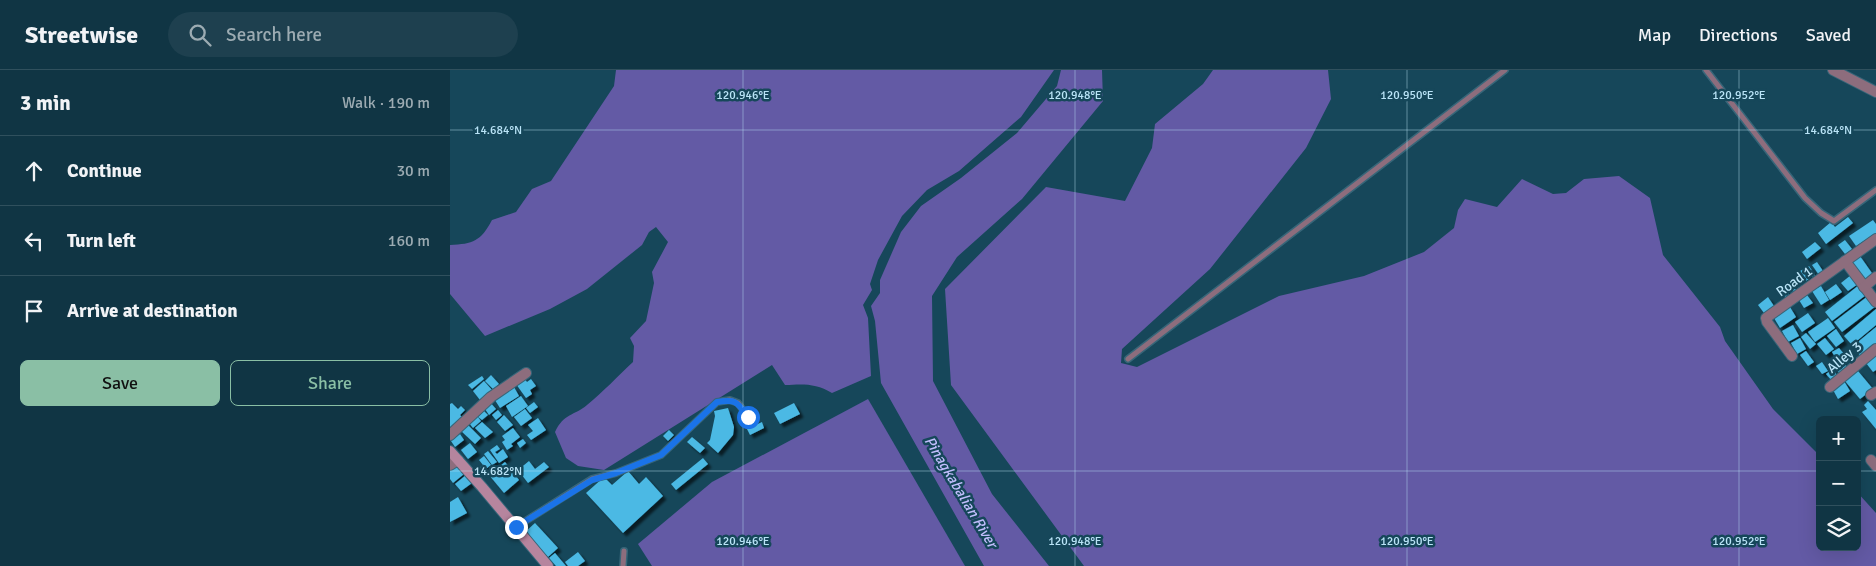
<!DOCTYPE html>
<meta charset="utf-8">
<style>
:root{--surface:#103544;--page:#1e404f;--text:#f1f3f6;--muted:#9cabb2;--line:#30505d;--accent:#8abfa5}
body{margin:0;font-family:Signika,sans-serif;background:var(--page);color:var(--text)}
.controls{position:absolute;right:15px;bottom:15px;display:grid;overflow:hidden;border-radius:8px;box-shadow:0 5px 20px #0002}
.controls button{width:45px;height:45px;display:grid;place-items:center;padding:0;border:0;border-bottom:1px solid var(--line);background:var(--surface);color:var(--text);font:25px sans-serif}
.stop{position:absolute;width:15px;height:15px;margin:-11px;border:4px solid #1a73e8;border-radius:50%;background:#fff}
.stop.end{background:#1a73e8;border-color:#fff;box-shadow:0 1px 5px #0008}
.list{margin:0;padding:0;list-style:none}
h2{display:flex;justify-content:space-between;align-items:center;height:65px;margin:0;padding:0 20px;font-size:21px}
h2 small{font-size:16px;font-weight:400;color:var(--muted)}
.list li{display:grid;grid-template-columns:32px 1fr auto;gap:15px;align-items:center;box-sizing:border-box;height:70px;padding:0 20px;border-top:1px solid var(--line)}
.list b{display:block;font-size:19px;white-space:nowrap}
.list em{font-size:16px;font-style:normal;color:var(--muted)}
.actions{display:flex;gap:10px;padding:15px 20px}
.actions a{flex:1;padding:11px 0;border:1px solid var(--accent);border-radius:8px;text-align:center;font-size:18px;color:var(--accent)}
.actions .main{background:var(--accent);color:#111}
.icon{flex:none;width:28px;height:28px;fill:none;stroke:currentColor;stroke-width:2;stroke-linecap:round;stroke-linejoin:round}
.map{position:relative;flex:none;width:1426px;height:496px;overflow:hidden}
header{display:flex;align-items:center;gap:30px;box-sizing:border-box;height:70px;padding:0 25px;background:var(--surface);border-bottom:1px solid var(--line)}
header strong{font-size:24px}
nav{display:flex;gap:28px;margin-inline-start:auto;font-size:18px}
.search{width:350px;height:45px;background:var(--page);display:flex;align-items:center;gap:12px;box-sizing:border-box;padding:0 18px;border-radius:28px;color:var(--muted);font-size:19px}
main{display:flex}
aside{flex:1;background:var(--surface)}
.map>svg:first-child{display:block}
.water{fill:#635aa5}
.building{fill:#4bb9e4;filter:url(#shadow)}
.lines{fill:none;stroke-linecap:round;stroke-linejoin:round}
.lane-casing{stroke:#376679;stroke-width:8}
.street-casing{stroke:#376679;stroke-width:12}
.secondary-casing{stroke:#376679;stroke-width:12}
.lane{stroke:#8d6d7d;stroke-width:5}
.street{stroke:#8d6d7d;stroke-width:10}
.secondary{stroke:#b6859e;stroke-width:10}
.route{stroke:#1a73e8;stroke-width:6}
.ticks{fill:none;stroke:#bae4f7;stroke-width:1;stroke-opacity:0.45}
.labels{text-anchor:middle;stroke-width:5;stroke-linejoin:round;paint-order:stroke}
.street-label{font-size:14px;fill:#bae4f7;stroke:#16475a}
.water-label{font-size:15px;font-style:italic;fill:#c1bdfc;stroke:#16475a}
.ticks-label{font-size:12px;text-anchor:middle;fill:#bae4f7;stroke:#16475a;stroke-width:5;stroke-linejoin:round;paint-order:stroke}
</style>
<header>
<strong>Streetwise</strong>
<div class="search"><svg class="icon" aria-label="search" viewBox="0 0 24 24"><circle cx="10" cy="10" r="6"/><path d="M15 15l6 6"/></svg>Search here</div>
<nav><a>Map</a><a>Directions</a><a>Saved</a></nav>
</header>
<main>
<aside>
<h2>3 min<small>Walk · 190 m</small></h2>
<ul class="list">
<li><svg class="icon" aria-label="ahead" viewBox="0 0 24 24"><path d="M12 20V5M6 11l6-6 6 6"/></svg><div><b>Continue</b></div><em>30 m</em></li>
<li><svg class="icon" aria-label="left" viewBox="0 0 24 24"><path d="M17 20v-9H6M10 6l-5 5 5 5"/></svg><div><b>Turn left</b></div><em>160 m</em></li>
<li><svg class="icon" aria-label="arrive" viewBox="0 0 24 24"><path d="M6 21V4h12l-3 4 3 4H6"/></svg><div><b>Arrive at destination</b></div></li>
</ul>
<div class="actions"><a class="main">Save</a><a>Share</a></div>
</aside>
<div class="map">
<svg width="1426" height="496" viewBox="0 0 1426 496">
<defs>
<filter id="shadow"><feDropShadow dx="3.5" dy="3.5" stdDeviation="1" flood-color="#0009"/></filter>
</defs>
<rect width="100%" height="100%" fill="#16475a"/>
<!-- water -->
<g class="water">
<path d="M166 0H604L571 47 509 101 477 120 452 146 428 190 420 214 422 220 413 235 418 248 421 306 382 323C366 313 353 314 335 315L322 295 154 400 128 396 116 388 105 362C114 343 124 346 137 335 153 322 168 306 183 292L184 276 180 268 196 251 204 213 202 202 218 172 206 157 199 162 192 175 137 219 100 239 35 266 0 224V175C23 174 31 171 42 150L66 142 82 119 101 111 164 16Z"/>
<polygon points="611,0 652,0 653,31 572,129 507,187 482,226 483,311 542,424 599,496 534,496 431,313 425,251 421,236 430,223 430,210 451,162 471,136 511,108 567,63 607,16"/>
<polygon points="763,0 878,0 881,29 856,78 760,199 672,279 671,293 687,297 829,226 914,206 974,182 1004,158 1008,140 1015,129 1047,137 1072,109 1103,124 1116,123 1134,109 1169,106 1200,128 1213,185 1270,257 1275,271 1323,339 1370,386 1370,477 1407,477 1407,422 1426,443 1426,496 634,496 501,315 495,219 596,117 675,131 702,78 705,54 753,14"/>
<polygon points="418,329 515,496 202,496 188,474 262,412"/>
</g>
<!-- building -->
<g class="building">
<polygon points="1398,147 1403,153 1376,174 1368,163 1381,152 1385,157"/>
<polygon points="1423,150 1426,154 1426,163 1406,176 1399,166"/>
<polygon points="1395,170 1402,179 1395,184 1388,175"/>
<polygon points="1365,172 1371,178 1357,189 1352,182"/>
<polygon points="1410,186 1424,206 1413,213 1399,193"/>
<polygon points="1367,192 1373,201 1369,205 1362,195"/>
<polygon points="1359,196 1365,205 1362,207 1355,199"/>
<polygon points="1354,199 1360,208 1356,211 1350,201"/>
<polygon points="1401,205 1408,214 1398,221 1391,213"/>
<polygon points="1340,212 1346,220 1341,223 1335,216"/>
<polygon points="1386,214 1392,222 1380,230 1375,222"/>
<polygon points="1333,215 1339,224 1335,227 1329,218"/>
<polygon points="1409,215 1416,225 1382,251 1375,242"/>
<polygon points="1371,216 1379,230 1371,235 1362,221"/>
<polygon points="1357,225 1363,233 1354,238 1349,230"/>
<polygon points="1418,226 1426,236 1392,262 1384,252"/>
<polygon points="1318,227 1324,236 1314,243 1308,235"/>
<polygon points="1340,237 1346,247 1330,258 1324,248"/>
<polygon points="1426,239 1426,255 1402,275 1394,266"/>
<polygon points="1358,243 1365,253 1352,262 1345,252"/>
<polygon points="1378,248 1385,258 1365,272 1358,262"/>
<polygon points="1343,255 1349,266 1338,272 1332,261"/>
<polygon points="1426,257 1426,275 1411,287 1403,276"/>
<polygon points="1386,259 1394,271 1386,277 1377,266"/>
<polygon points="1356,263 1366,274 1360,279 1351,267"/>
<polygon points="1350,268 1356,279 1347,284 1341,273"/>
<polygon points="1375,268 1384,279 1376,285 1367,274"/>
<polygon points="1389,278 1395,285 1387,290 1382,282"/>
<polygon points="1356,281 1364,292 1358,296 1350,285"/>
<polygon points="1426,284 1426,300 1423,302 1416,293"/>
<polygon points="1391,290 1398,298 1390,304 1383,295"/>
<polygon points="1372,292 1378,301 1372,304 1366,296"/>
<polygon points="1383,299 1388,307 1382,311 1376,304"/>
<polygon points="1408,301 1423,319 1410,329 1395,311"/>
<polygon points="41,305 49,314 43,319 35,311"/>
<polygon points="32,306 34,309 22,319 18,315"/>
<polygon points="74,308 77,312 81,309 86,316 80,320 82,324 76,328 66,314"/>
<polygon points="34,311 42,320 30,330 23,321"/>
<polygon points="1394,311 1400,321 1388,329 1382,318"/>
<polygon points="64,317 69,326 50,338 43,327 54,324"/>
<polygon points="71,326 78,336 62,347 56,336"/>
<polygon points="39,331 46,339 39,345 33,336"/>
<polygon points="1418,331 1426,340 1426,359 1412,342 1417,339 1414,335"/>
<polygon points="84,332 88,337 80,343 76,338"/>
<polygon points="2,333 8,339 11,336 15,340 10,345 13,348 0,360 0,334"/>
<polygon points="344,333 350,344 330,354 324,343"/>
<polygon points="278,338 284,357 283,365 268,383 257,373 260,370 265,346 264,341"/>
<polygon points="75,339 82,348 71,356 64,347"/>
<polygon points="48,340 52,345 46,350 42,345"/>
<polygon points="34,341 38,345 32,350 28,347"/>
<polygon points="54,345 63,355 55,361 47,352"/>
<polygon points="27,346 31,351 23,358 19,353"/>
<polygon points="88,348 96,360 81,370 77,365 83,361 78,355"/>
<polygon points="32,352 43,362 35,368 25,358"/>
<polygon points="312,352 314,358 300,365 297,359"/>
<polygon points="16,353 31,368 25,374 9,359"/>
<polygon points="63,358 70,367 61,374 63,376 57,380 52,372 55,370 52,366"/>
<polygon points="219,360 224,365 218,371 213,366"/>
<polygon points="10,364 14,370 5,377 1,371"/>
<polygon points="242,367 255,378 250,383 237,372"/>
<polygon points="73,369 76,373 70,378 67,373"/>
<polygon points="20,373 27,382 18,389 11,380"/>
<polygon points="47,375 50,379 45,382 47,384 53,379 58,387 49,393 40,380"/>
<polygon points="38,381 47,392 42,395 34,384"/>
<polygon points="34,386 41,395 32,402 29,398 33,395 29,390"/>
<polygon points="253,388 258,394 226,420 221,414"/>
<polygon points="79,391 85,399 94,392 99,397 78,413 68,400"/>
<polygon points="55,392 69,410 54,423 39,405"/>
<polygon points="8,395 14,404 3,413 0,409 0,401"/>
<polygon points="178,401 189,414 196,407 213,426 173,463 136,423 154,407 162,415"/>
<polygon points="16,405 22,413 11,421 5,414"/>
<polygon points="8,427 17,443 0,452 0,432"/>
<polygon points="85,453 108,478 98,487 75,462"/>
<polygon points="128,482 135,491 128,496 118,496 115,492"/>
<polygon points="105,483 116,496 106,496 99,488"/>
</g>
<g class="lines">
<defs>
<g id="lane">
<polyline points="1256,0 1355,128 1371,143 1384,151 1426,120"/>
<polyline points="678,289 1055,0"/>
<polyline points="66,457 142,409 166,403 211,385 267,332 280,330 288,333 298,347"/>
<polyline points="173,496 174,481"/>
</g>
<g id="street">
<polyline points="1383,0 1426,22"/>
<polyline points="1395,191 1426,232"/>
<polyline points="1414,217 1426,207"/>
<polyline points="1342,286 1317,252 1316,248 1426,169"/>
<polyline points="1380,317 1426,279"/>
<polyline points="1421,325 1426,322"/>
<polyline points="0,365 41,327 76,303"/>
<polyline points="1421,390 1426,396"/>
<polyline points="0,395 8,390"/>
</g>
<polyline id="secondary" points="0,381 32,417 98,496"/>
</defs>
<!-- lane casing -->
<use href="#lane" class="lane-casing"/>
<!-- street casing -->
<use href="#street" class="street-casing"/>
<!-- secondary casing -->
<use href="#secondary" class="secondary-casing"/>
<!-- lane -->
<use href="#lane" class="lane"/>
<!-- street -->
<use href="#street" class="street"/>
<!-- secondary -->
<use href="#secondary" class="secondary"/>
</g>
<g class="lines">
<!-- route -->
<path class="route" d="M66 457 142 410 166 403 211 385 267 332C287 329 287 332 298 347"/>
</g>
<!-- ticks -->
<path class="ticks" d="M293 0V496M625 0V496M957 0V496M1289 0V496M0 60H1426M0 401H1370M1407 401H1426"/>
<g class="labels">
<!-- street labels -->
<g class="street-label">
<text transform="translate(1344 211) rotate(-36)" y="5">Road 1</text>
<text transform="translate(1394 287) rotate(-40)" y="5">Alley 3</text>
</g>
<!-- water labels -->
<g class="water-label">
<text transform="translate(511 422) rotate(59)" y="5">Pinagkabalian River</text>
</g>
</g>
<g class="ticks-label">
<text x="293" y="29">120.946°E</text>
<text x="625" y="29">120.948°E</text>
<text x="957" y="29">120.950°E</text>
<text x="1289" y="29">120.952°E</text>
<text x="48" y="64">14.684°N</text>
<text x="1378" y="64">14.684°N</text>
<text x="48" y="405">14.682°N</text>
<text x="293" y="475">120.946°E</text>
<text x="625" y="475">120.948°E</text>
<text x="957" y="475">120.950°E</text>
<text x="1289" y="475">120.952°E</text>
</g>
</svg>
<div class="controls">
<button>+</button>
<button>−</button>
<button><svg class="icon" aria-label="layers" viewBox="0 0 24 24"><path d="M12 4l9 5-9 5-9-5zM3 14l9 5 9-5"/></svg></button>
</div>
<div class="stop" style="left:298px;top:347px"></div>
<div class="stop end" style="left:66px;top:457px"></div>
</div>
</main>
